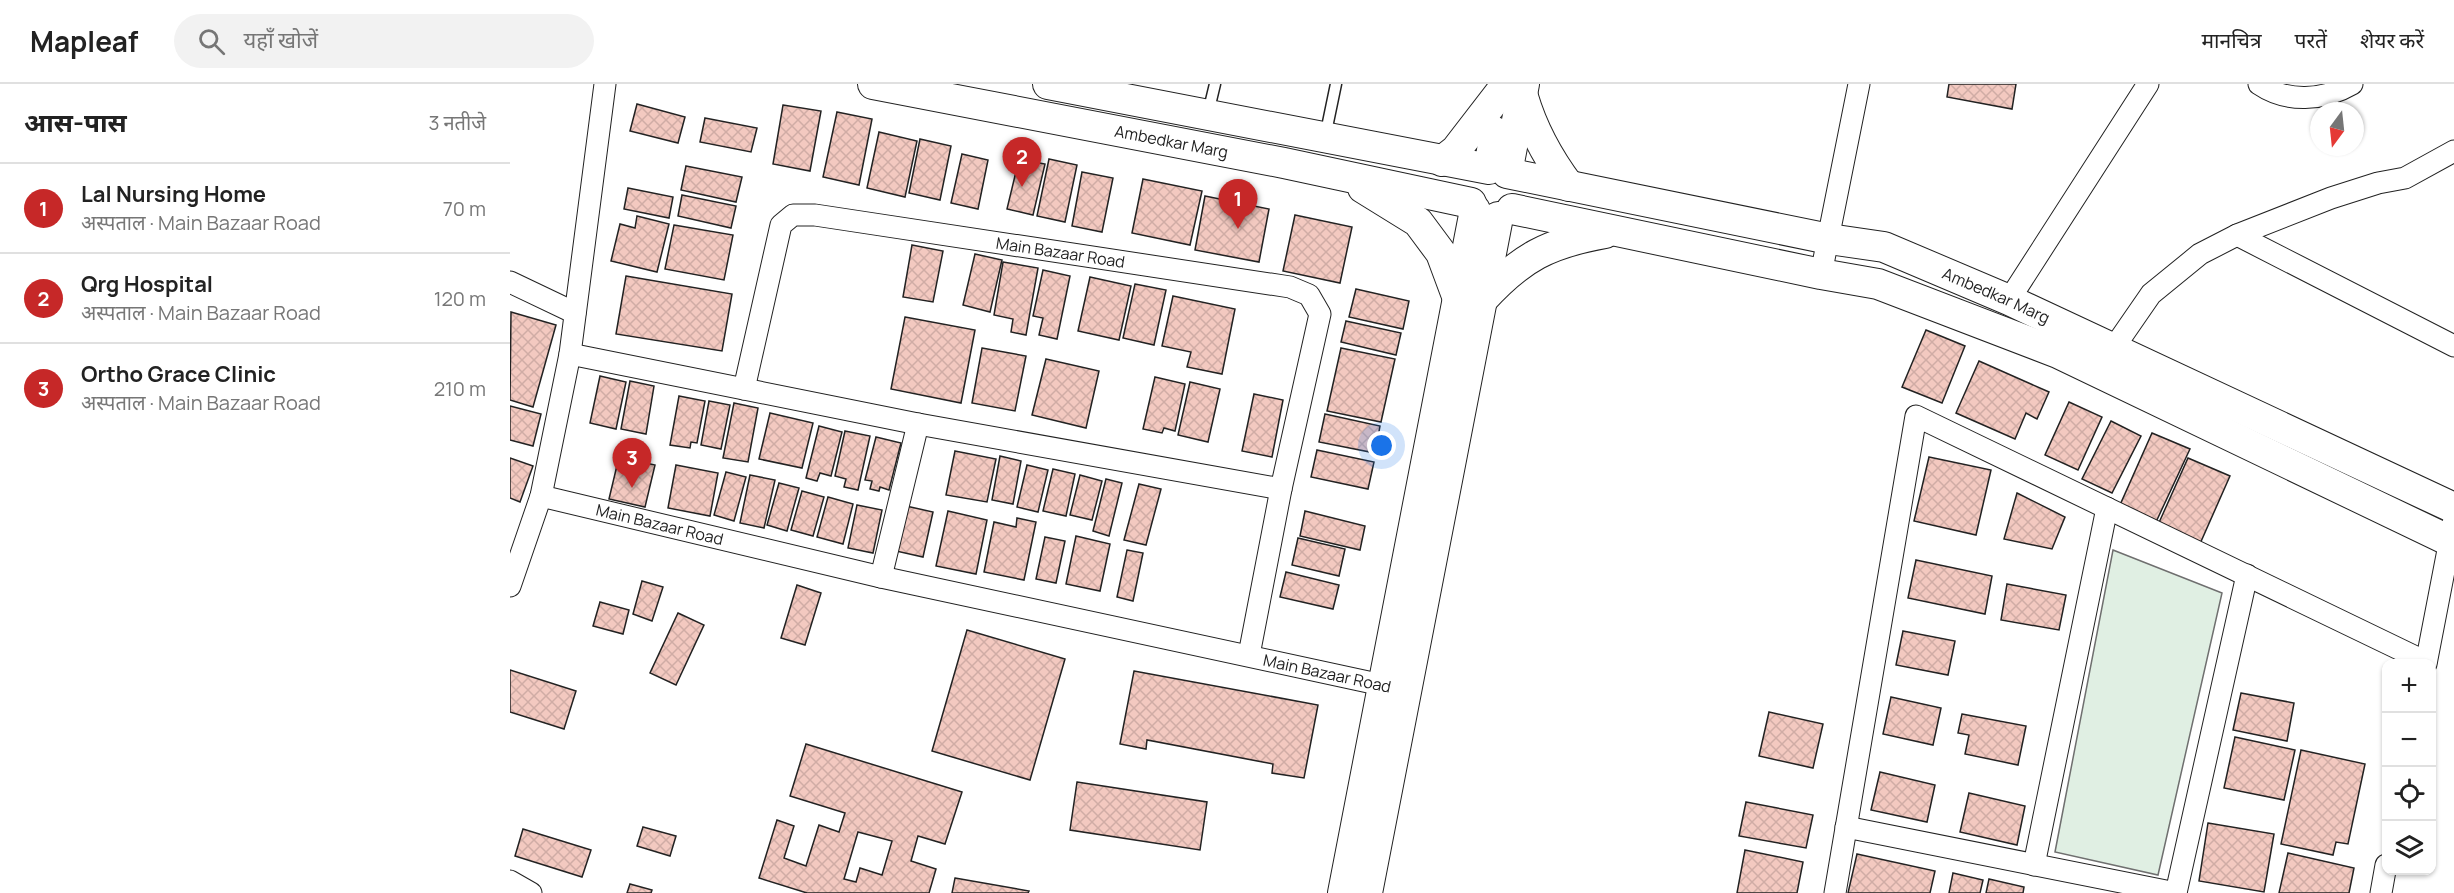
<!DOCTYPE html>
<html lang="hi">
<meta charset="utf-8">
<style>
:root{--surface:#fff;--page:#f2f2f2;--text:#222;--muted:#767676;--line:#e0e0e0;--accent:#c62828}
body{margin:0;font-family:Manrope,"Noto Sans Devanagari",sans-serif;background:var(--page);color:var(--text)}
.controls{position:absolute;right:18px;bottom:18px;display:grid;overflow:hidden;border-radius:12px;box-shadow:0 2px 4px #0004}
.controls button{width:54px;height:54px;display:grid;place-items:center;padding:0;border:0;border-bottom:2px solid var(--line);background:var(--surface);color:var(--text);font:30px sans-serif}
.compass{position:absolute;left:1800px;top:18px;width:54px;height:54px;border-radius:50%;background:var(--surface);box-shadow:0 2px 4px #0004;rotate:195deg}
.you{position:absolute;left:872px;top:362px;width:21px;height:21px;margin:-15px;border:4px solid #fff;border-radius:50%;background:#1a73e8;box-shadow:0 0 0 9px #1a73e833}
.badge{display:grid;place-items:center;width:39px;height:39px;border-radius:50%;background:var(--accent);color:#fff;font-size:20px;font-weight:700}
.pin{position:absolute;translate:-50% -50px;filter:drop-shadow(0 2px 3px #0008)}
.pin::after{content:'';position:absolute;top:32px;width:21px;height:18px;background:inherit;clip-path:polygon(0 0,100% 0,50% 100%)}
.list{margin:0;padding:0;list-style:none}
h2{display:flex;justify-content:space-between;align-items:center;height:78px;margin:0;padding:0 24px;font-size:26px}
h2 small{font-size:20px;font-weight:400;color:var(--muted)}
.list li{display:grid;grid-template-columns:39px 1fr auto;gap:18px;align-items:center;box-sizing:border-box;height:90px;padding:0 24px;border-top:2px solid var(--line)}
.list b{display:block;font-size:22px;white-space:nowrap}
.list p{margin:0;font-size:20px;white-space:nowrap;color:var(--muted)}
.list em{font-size:20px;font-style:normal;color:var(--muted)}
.icon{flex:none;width:33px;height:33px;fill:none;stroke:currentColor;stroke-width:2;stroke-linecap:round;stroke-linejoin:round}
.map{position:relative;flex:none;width:1944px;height:809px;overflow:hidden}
header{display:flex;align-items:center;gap:36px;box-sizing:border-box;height:84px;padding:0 30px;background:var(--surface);border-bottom:2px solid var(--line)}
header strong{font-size:28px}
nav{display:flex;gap:33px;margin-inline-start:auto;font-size:21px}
.search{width:420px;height:54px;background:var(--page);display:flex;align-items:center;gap:15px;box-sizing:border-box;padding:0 21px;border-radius:33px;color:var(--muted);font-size:22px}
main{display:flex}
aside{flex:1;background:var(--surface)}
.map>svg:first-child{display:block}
.green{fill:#e0efe3;stroke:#6f6f6f;stroke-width:1.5}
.building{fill:url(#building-cross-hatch);stroke:#222;stroke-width:1.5;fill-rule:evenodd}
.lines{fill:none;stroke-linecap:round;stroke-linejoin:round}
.lane-casing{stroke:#222;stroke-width:13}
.street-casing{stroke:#222;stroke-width:23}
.secondary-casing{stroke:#222;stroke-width:32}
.lane{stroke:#fff;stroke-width:10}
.street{stroke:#fff;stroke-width:21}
.secondary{stroke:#fff;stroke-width:30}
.labels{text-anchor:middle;stroke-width:4.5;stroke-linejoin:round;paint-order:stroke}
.street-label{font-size:16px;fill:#222;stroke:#fff}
</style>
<header>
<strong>Mapleaf</strong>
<div class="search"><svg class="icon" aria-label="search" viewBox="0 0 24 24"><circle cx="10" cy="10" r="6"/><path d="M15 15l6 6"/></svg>यहाँ खोजें</div>
<nav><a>मानचित्र</a><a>परतें</a><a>शेयर करें</a></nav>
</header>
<main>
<aside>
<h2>आस-पास<small>3 नतीजे</small></h2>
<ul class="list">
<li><span class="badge">1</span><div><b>Lal Nursing Home</b><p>अस्पताल · Main Bazaar Road</p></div><em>70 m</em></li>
<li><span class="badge">2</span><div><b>Qrg Hospital</b><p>अस्पताल · Main Bazaar Road</p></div><em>120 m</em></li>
<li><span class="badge">3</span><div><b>Ortho Grace Clinic</b><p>अस्पताल · Main Bazaar Road</p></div><em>210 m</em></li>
</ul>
</aside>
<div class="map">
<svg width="1944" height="809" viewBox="0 0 1944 809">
<defs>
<pattern id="building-cross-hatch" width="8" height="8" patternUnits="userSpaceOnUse" patternTransform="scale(1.5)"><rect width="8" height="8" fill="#f3c9c0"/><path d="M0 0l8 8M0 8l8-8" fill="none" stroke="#d0aca5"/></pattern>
</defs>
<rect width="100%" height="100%" fill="#fff"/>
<!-- green -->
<polygon class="green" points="1603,466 1712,509 1648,791 1545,768"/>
<!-- building -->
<g class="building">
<polygon points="1439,0 1506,0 1502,25 1437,13"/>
<polygon points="127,20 175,33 168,59 120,47"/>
<polygon points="273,21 311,27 300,87 263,80"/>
<polygon points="327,28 362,35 349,101 313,93"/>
<polygon points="195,34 247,44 241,68 190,58"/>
<polygon points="369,48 407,57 395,113 357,104"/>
<polygon points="410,55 441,62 430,116 399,109"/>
<polygon points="452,70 478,76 468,125 441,119"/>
<polygon points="509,75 535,80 523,131 497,125"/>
<polygon points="539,75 567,81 555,138 527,132"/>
<polygon points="176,82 232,93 226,118 171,106"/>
<polygon points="572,88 603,94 592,148 562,142"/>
<polygon points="633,95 692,107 680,161 622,149"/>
<polygon points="118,104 163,113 159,134 114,125"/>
<polygon points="172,111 226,122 221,144 168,132"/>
<polygon points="695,112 759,125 749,178 685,166"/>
<polygon points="785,131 842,143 830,199 773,187"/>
<polygon points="127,132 159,140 147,188 101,177 110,140 125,144"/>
<polygon points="164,141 223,151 214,196 155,185"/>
<polygon points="402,161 433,167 423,218 393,213"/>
<polygon points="465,170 492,176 480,228 453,221"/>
<polygon points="493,178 528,184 516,251 501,248 503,235 484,231"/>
<polygon points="533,186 560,192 547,255 529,251 533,234 523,232"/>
<polygon points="116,192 222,210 212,267 106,250"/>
<polygon points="580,193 621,202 609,256 568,247"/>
<polygon points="625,200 656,206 644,261 613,254"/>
<polygon points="846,205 899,217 893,245 839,233"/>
<polygon points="663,212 725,225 712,290 677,283 681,268 652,262"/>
<polygon points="1,228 46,241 23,323 0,316"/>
<polygon points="395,233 465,246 451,319 381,305"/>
<polygon points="836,237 891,249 886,271 831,258"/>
<polygon points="1416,246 1455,262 1432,319 1392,303"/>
<polygon points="472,264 516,272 505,327 462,319"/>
<polygon points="831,264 885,275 871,338 817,327"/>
<polygon points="536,275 589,287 576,344 522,331"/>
<polygon points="1469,277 1539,308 1527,335 1516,329 1505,355 1446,329"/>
<polygon points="90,292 116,298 106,345 80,339"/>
<polygon points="645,293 675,300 665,347 654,344 652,349 633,345"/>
<polygon points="120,297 144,302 136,350 111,345"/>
<polygon points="680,298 710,305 698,358 668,351"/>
<polygon points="744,310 773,316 762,373 732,367"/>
<polygon points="169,312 195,317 187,359 181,358 180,364 160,361"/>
<polygon points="199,317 220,321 211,365 191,361"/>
<polygon points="1559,318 1592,333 1568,386 1535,371"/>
<polygon points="224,319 248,324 238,378 213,374"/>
<polygon points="0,322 31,330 23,362 0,356"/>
<polygon points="260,329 303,339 292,384 249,375"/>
<polygon points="815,330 870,342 865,369 809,358"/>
<polygon points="1601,337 1631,352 1602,409 1572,395"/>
<polygon points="309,342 332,348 321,392 310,389 307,397 296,394"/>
<polygon points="335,347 360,352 348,406 334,403 336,395 325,392"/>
<polygon points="1642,349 1680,365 1646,438 1610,421"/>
<polygon points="366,353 391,359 379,406 370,403 369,407 360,405 362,397 355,396"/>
<polygon points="807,366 864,378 858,405 801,393"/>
<polygon points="445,367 486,375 477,418 436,411"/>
<polygon points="490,372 511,377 503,420 482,416"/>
<polygon points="109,373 145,381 135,423 99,415"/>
<polygon points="1419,373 1481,386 1466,451 1404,437"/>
<polygon points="0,374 23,382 10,418 0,414"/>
<polygon points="1678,374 1720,392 1689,462 1647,443"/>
<polygon points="166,381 208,389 200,432 158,424"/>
<polygon points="517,381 538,386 528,428 507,423"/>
<polygon points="543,385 565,390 556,432 533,427"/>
<polygon points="216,388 236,393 224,437 204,431"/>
<polygon points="240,391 265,396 254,444 230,439"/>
<polygon points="570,391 592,397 582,436 560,431"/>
<polygon points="596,395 612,399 599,452 583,447"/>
<polygon points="269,399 289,404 277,447 257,441"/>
<polygon points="629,400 651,405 636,461 614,456"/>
<polygon points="292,407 314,413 303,452 281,446"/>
<polygon points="1507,409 1555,433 1542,465 1494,455"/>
<polygon points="318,413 343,420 333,460 307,453"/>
<polygon points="347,421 372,426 363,469 338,464"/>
<polygon points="396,422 423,428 413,473 386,467"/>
<polygon points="438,427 477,436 466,490 426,482"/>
<polygon points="795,427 855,442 850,466 790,452"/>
<polygon points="507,434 526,438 514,496 474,488 484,438 506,443"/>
<polygon points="566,452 600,460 590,507 556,500"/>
<polygon points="535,453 555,457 546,499 526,495"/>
<polygon points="788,454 835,465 829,492 782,481"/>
<polygon points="617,466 633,469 623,517 607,513"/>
<polygon points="1406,476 1482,492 1475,530 1398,514"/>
<polygon points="776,488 829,501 823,525 770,513"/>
<polygon points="132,497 153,503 142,537 123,530"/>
<polygon points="1497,500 1556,511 1549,546 1491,536"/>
<polygon points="287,501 311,509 295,561 271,554"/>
<polygon points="90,518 119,526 113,550 83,542"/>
<polygon points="168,529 194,541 166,601 140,589"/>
<polygon points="457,546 555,575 520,696 422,667"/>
<polygon points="1393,547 1445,557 1438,591 1386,581"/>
<polygon points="0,586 66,607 54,645 0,628"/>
<polygon points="624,587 808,621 794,694 762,689 763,680 637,656 636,665 610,660"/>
<polygon points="1731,609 1784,619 1777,657 1723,646"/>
<polygon points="1381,613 1431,624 1423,661 1373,650"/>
<polygon points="1259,628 1313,640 1303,684 1249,672"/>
<polygon points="1452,630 1516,642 1508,681 1455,670 1459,651 1448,649"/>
<polygon points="1725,653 1785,666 1774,716 1714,704"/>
<path d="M296 660 452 708 435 760 408 752 401 777 426 785 419 809H297L249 794 267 736 284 742 274 774 296 782 309 741 329 748 335 729 280 712ZM348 748 382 757 372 791 350 784 346 798 334 795Z"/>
<polygon points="1791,666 1855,680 1838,760 1826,758 1823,771 1771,760"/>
<polygon points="1370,688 1425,701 1417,738 1361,726"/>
<polygon points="567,698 697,718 690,766 560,746"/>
<polygon points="1459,709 1515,722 1507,761 1450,748"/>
<polygon points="1236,718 1303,731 1296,764 1229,752"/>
<polygon points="1698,739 1764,750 1754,808 1689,797"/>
<polygon points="133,743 166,752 160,772 127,762"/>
<polygon points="13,745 81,766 72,793 5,772"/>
<polygon points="1235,766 1293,778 1287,809 1227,809"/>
<polygon points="1778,769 1844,784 1839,809 1769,809"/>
<polygon points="1347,770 1425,787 1420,809 1338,809"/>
<polygon points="1443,789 1473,796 1470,809 1439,809"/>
<polygon points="445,794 519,807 518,809 442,809"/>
<polygon points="1479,795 1514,803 1513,809 1476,809"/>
<polygon points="120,800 142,806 141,809 117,809"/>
</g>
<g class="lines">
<defs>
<g id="lane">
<polyline points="698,29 705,0"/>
<polyline points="815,53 826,0"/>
</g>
<g id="street">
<path d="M1749 0C1777 19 1813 17 1842 0"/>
<polyline points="1727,151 1944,262"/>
<polyline points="1311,190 1349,0"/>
<polyline points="0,198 65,229"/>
<polyline points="1499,216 1638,0"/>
<polyline points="1603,265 1641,210 1690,170 1727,151 1821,114 1868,99 1895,94 1944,67"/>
<polyline points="60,270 408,340 771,405"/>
<path id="s1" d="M234 305 271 141 283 131H305L780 203 799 211 810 230 771 405 739 571"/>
<path id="s2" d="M31 412 371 493 886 604"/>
<polyline points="371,493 408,340"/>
<polyline points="0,502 31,412 60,270 95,0"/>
<polyline points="1916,580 1944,435"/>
<polyline points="1336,743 1666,809"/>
<polyline points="1524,781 1597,424"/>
<polyline points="0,797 21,809"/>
<polyline points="1325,809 1406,332 1916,578"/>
<polyline points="1666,809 1737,491"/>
<polyline points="1871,809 1876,781"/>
</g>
<g id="secondary">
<path id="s3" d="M363 0 774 79 961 119"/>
<polyline points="538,0 979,85 985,48"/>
<path id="s4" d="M1014 0 997 89 1319 155 1374 163 1499 216 1944 424"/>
<path d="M1013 13C1023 47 1038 74 1059 102"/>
<polyline points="932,77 946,66 993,5"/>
<polyline points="853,104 908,138 931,169 947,212"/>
<polyline points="1002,125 1311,190 1368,200 1548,269 1944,459"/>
<path d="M972 216C1011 173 1039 159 1095 149"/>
<polyline points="833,809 965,126"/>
<polyline points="857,809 988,133"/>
</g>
</defs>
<!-- lane casing -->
<use href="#lane" class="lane-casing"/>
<!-- street casing -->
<use href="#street" class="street-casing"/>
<!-- secondary casing -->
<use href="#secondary" class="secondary-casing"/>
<!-- lane -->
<use href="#lane" class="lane"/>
<!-- street -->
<use href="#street" class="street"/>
<!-- secondary -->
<use href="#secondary" class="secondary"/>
</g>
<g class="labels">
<!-- street labels -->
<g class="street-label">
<text dy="6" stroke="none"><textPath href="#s3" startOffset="304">Ambedkar Marg</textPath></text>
<text dy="6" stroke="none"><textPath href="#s1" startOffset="454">Main Bazaar Road</textPath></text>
<text dy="6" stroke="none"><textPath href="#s4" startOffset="597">Ambedkar Marg</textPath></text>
<text dy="6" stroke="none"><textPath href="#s2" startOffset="122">Main Bazaar Road</textPath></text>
<text dy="6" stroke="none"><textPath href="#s2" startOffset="806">Main Bazaar Road</textPath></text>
</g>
</g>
</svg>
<div class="controls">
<button>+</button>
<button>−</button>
<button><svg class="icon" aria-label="locate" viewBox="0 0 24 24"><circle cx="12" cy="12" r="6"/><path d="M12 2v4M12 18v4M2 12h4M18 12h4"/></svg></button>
<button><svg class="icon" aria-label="layers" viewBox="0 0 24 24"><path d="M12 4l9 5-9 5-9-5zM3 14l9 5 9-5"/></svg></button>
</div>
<svg class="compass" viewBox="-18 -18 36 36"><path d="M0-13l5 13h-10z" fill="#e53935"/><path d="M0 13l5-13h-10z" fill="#767676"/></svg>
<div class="you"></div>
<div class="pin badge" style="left:728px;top:145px">1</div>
<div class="pin badge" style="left:512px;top:103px">2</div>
<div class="pin badge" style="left:122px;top:404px">3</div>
</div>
</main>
